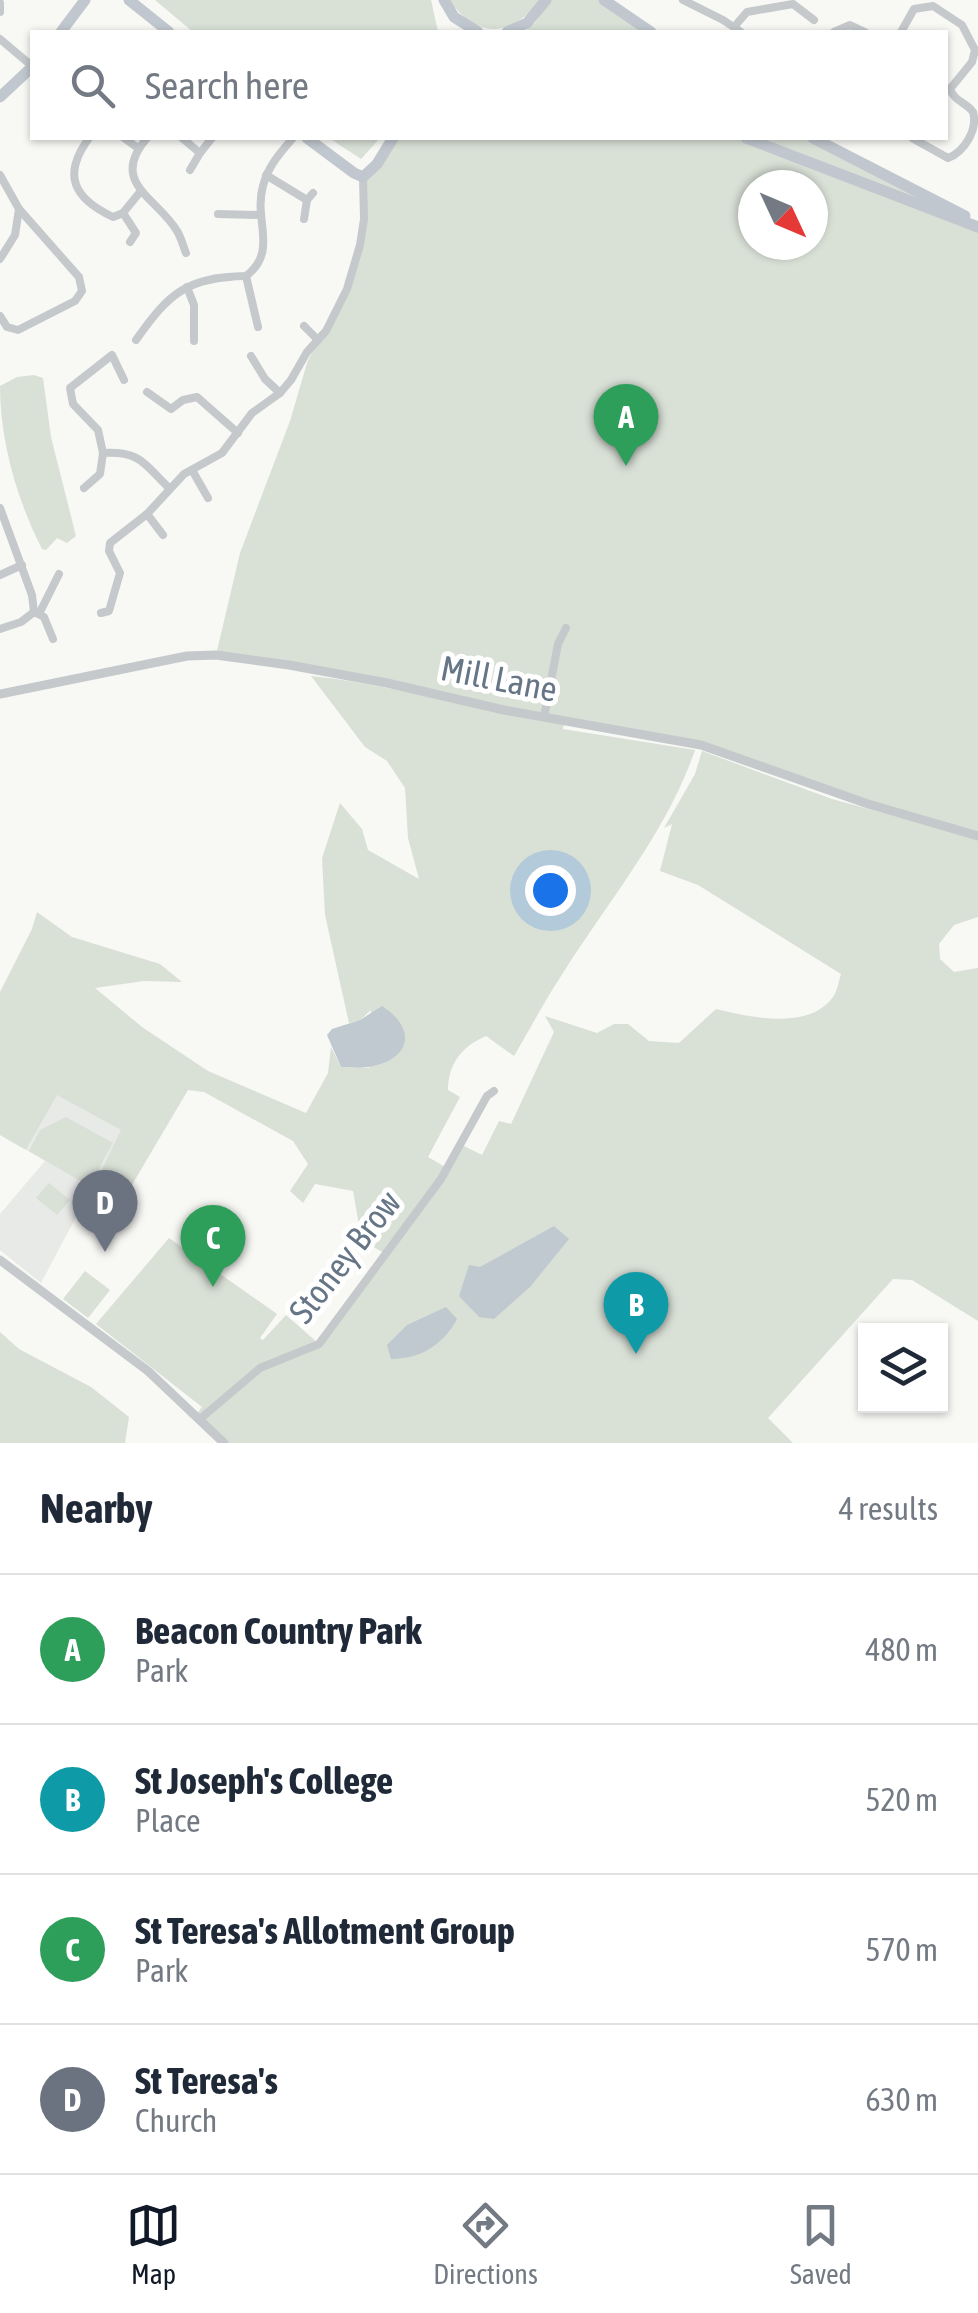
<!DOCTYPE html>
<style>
:root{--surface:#fff;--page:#f6f6f7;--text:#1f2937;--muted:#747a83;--line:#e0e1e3;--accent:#111827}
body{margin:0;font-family:"Asap Condensed",sans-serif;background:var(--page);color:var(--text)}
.controls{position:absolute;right:30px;bottom:30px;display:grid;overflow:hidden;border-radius:0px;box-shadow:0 2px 8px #0004}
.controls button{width:90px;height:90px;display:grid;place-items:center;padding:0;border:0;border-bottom:2px solid var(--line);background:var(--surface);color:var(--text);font:50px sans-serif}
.compass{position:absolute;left:738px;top:170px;width:90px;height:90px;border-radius:50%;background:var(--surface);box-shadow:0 2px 8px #0004;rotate:134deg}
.you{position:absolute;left:550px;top:890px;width:35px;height:35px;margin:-25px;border:8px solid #fff;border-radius:50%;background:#1a73e8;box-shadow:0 0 0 15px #1a73e833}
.badge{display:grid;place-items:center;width:65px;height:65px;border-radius:50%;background:var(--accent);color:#fff;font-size:32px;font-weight:700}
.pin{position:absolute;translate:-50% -82px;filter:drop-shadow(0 2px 5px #0008)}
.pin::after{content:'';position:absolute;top:52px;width:35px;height:30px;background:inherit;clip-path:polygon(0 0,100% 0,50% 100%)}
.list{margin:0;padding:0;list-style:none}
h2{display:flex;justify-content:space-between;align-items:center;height:130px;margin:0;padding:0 40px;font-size:42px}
h2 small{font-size:32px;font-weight:400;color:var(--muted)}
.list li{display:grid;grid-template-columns:65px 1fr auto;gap:30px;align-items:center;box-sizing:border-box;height:150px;padding:0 40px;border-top:2px solid var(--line)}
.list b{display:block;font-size:38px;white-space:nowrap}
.list p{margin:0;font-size:32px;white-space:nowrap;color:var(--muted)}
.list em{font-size:32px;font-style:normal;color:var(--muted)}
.icon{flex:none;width:55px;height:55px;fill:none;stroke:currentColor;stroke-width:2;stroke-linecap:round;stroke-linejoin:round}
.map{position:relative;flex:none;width:978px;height:1443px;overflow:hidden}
.search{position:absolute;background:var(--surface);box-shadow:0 2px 8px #0004;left:30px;right:30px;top:30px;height:110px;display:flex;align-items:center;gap:25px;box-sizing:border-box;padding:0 35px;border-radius:0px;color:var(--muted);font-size:38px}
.sheet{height:730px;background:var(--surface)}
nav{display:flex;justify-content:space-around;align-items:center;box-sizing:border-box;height:140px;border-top:2px solid var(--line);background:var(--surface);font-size:28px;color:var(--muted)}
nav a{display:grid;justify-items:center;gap:5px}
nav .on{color:var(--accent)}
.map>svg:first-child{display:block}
.built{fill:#e8eae8}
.green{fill:#d9e0d6;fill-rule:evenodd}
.water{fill:#c0c9cf}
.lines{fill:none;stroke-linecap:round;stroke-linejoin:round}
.minor{stroke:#c5c9cc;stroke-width:8}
.tertiary{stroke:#c5c9cc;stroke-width:9}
.primary{stroke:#c0c7ce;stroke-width:11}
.labels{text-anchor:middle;stroke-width:10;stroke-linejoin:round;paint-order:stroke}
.street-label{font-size:35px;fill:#667687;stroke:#fff}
</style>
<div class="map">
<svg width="978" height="1443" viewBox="0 0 978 1443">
<rect width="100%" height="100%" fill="#f8f8f5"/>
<!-- built -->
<polygon class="built" points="57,1094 122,1130 41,1283 0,1250 0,1214 45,1161 26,1150"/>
<!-- green -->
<g class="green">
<polygon points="155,0 431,0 438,32 193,32"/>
<path d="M449 0H540C512 37 477 40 449 0Z"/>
<polygon points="551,0 598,0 645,32 537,32 526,29 535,23"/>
<polygon points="329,138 380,138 361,159"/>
<path d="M393 138H746L978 227V836L700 745 216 655 240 553 290 421 307 363 315 345 336 314 360 245 363 177ZM753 185H813V245H753Z"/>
<polygon points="755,138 804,138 948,210"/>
<path d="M34 375 43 378 51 437 76 536 67 543 57 538 46 550 42 549C17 500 0 441 0 386L17 377Z"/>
<path d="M311 676C397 685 479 711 564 724L563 729 695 750C667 832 607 903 561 976 544 1002 530 1029 514 1056L486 1036C462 1046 448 1064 448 1090L460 1097 428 1157 447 1168 462 1145 482 1155 499 1121 511 1124 554 1032 545 1016 597 1033 614 1024H628L649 1041 679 1043 716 1009C749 1017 809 1031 833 997 837 992 839 980 841 974L698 885 660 871 672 824 664 828 695 774 702 751 832 799 978 839V917L954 925 939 944 940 959 954 972 978 968V1321L912 1280 893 1279 768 1418 793 1443H224L196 1415 202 1407 96 1324 169 1238 277 1314 260 1338 263 1340 286 1315 318 1343 386 1254 352 1235 359 1225 353 1191 315 1184 303 1203 290 1191 308 1164 293 1141 204 1092 188 1090 120 1205 92 1189 121 1130 57 1095 26 1150 0 1135V992L32 929 37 912 72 937 160 964 182 982 144 981 95 988 142 1027 208 1071 306 1113 328 1073 331 1047 341 1067 369 1068 371 1010 360 1020 349 1023 325 915 322 858 340 803 362 829 368 850 419 879 408 838 405 788 387 761 365 747Z"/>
<polygon points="66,1117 113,1143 89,1186 29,1151 40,1130"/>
<polygon points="49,1183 70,1200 57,1215 36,1198"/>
<polygon points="85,1271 110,1290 88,1318 63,1299"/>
<polygon points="0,1332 19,1349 91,1387 129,1417 125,1443 0,1443"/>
</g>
<!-- water -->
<g class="water">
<path d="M382 1006C415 1027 413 1057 373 1066 363 1069 351 1067 341 1067L327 1035 332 1029 360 1020Z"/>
<polygon points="554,1226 569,1239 530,1287 494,1319 479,1317 459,1296 469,1265 480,1267"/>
<path d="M446 1307 457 1319C443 1345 420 1359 391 1359L387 1345 407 1325Z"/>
</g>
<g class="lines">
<!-- minor -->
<g class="minor">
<polyline points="683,0 723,20 741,32"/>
<polyline points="0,3 0,12"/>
<polyline points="734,27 747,12 793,4 814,20"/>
<polyline points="834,32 850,25 865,32"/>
<path d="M901 32 914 9 933 6 962 25 975 50 972 62 950 89C955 102 966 102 973 112 978 130 964 152 948 158L912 138"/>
<polyline points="0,39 32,66"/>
<path d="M89 138C62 175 73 198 113 217L123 213 140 192"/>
<polyline points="124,138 138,148"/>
<path d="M147 138C108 183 158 198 177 231 181 237 183 246 186 253"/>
<polyline points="182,138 200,153 212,138"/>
<polyline points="190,170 200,153"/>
<polyline points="0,175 19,209 79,277 82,291 75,301 18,330 7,327 0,316"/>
<polyline points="266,175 307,200"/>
<polyline points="123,213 136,233 130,242"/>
<polyline points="218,214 260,215"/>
<polyline points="304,219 307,200 313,193"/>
<polyline points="0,259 15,235 19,209"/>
<polyline points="246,276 258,327"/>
<polyline points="187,287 194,305 194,341"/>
<polyline points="304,326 318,340"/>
<path d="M136 340C169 293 187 277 246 276 279 251 253 220 263 186 268 166 280 153 293 138"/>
<polyline points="251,356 265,379 280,393"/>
<polyline points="147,392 171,409 183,400 197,397 238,433"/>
<polyline points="103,453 98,430 73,404 70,388 112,355 124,380"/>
<polyline points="192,470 208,498"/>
<path d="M84 488 100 474 103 453C141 451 144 464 169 488"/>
<polyline points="0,508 32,595 34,612 44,617 53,639"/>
<polyline points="147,514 163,535"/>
<polyline points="0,575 22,565"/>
<polyline points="40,612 59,574"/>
<polyline points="101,613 109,611 120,573 109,551 110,543 147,514 184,474 222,453 252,413 280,393 291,380 307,352 326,331 347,289 360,245 364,219 363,177"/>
<polyline points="0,629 21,622 34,612"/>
<polyline points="544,717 558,644 566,628"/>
<polyline points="200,1419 260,1368 319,1344 441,1179 487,1096 494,1091"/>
</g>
<!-- tertiary -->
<g class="tertiary">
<polyline points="0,694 187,656 216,655 289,665 387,683 504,710 701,745 868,804 978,836"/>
<polyline points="0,1260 148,1371 224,1443"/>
</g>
<!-- primary -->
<g class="primary">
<polyline points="129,0 169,32"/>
<polyline points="444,0 454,17 478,32"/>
<polyline points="604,0 651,32"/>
<polyline points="61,32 85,0"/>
<polyline points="507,32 527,23 546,0"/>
<polyline points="0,97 32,67"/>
<polyline points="307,138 354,173 363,177 377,164 393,138"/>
<polyline points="746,138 978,227"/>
<polyline points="813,138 965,216"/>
</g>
</g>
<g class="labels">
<!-- street labels -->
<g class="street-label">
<text transform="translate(499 679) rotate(11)" y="12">Mill Lane</text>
<text transform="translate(345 1257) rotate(-52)" y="12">Stoney Brow</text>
</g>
</g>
</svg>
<div class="controls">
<button><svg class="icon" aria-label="layers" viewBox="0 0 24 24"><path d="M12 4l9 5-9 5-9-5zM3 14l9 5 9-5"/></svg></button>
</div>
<svg class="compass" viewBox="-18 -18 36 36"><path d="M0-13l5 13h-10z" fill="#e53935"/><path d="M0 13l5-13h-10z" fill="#747a83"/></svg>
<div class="you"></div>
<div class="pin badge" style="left:626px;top:466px;background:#2e9e5b">A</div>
<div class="pin badge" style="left:636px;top:1354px;background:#0f9aa8">B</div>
<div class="pin badge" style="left:213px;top:1287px;background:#2e9e5b">C</div>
<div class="pin badge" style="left:105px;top:1252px;background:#6b7280">D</div>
<div class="search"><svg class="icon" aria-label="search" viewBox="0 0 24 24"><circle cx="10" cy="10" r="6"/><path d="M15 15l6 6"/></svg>Search here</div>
</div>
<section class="sheet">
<h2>Nearby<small>4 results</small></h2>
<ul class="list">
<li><span class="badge" style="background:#2e9e5b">A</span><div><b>Beacon Country Park</b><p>Park</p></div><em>480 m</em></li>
<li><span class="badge" style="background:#0f9aa8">B</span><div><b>St Joseph's College</b><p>Place</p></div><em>520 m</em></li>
<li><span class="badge" style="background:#2e9e5b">C</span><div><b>St Teresa's Allotment Group</b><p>Park</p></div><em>570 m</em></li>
<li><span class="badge" style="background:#6b7280">D</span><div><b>St Teresa's</b><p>Church</p></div><em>630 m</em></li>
</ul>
</section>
<nav>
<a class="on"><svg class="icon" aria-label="map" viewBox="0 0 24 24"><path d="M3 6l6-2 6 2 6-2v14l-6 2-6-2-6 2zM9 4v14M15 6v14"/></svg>Map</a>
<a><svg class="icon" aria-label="directions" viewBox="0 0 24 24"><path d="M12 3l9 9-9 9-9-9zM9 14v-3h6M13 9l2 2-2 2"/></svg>Directions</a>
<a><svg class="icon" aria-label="saved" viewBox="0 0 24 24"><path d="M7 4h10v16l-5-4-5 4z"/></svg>Saved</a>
</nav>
